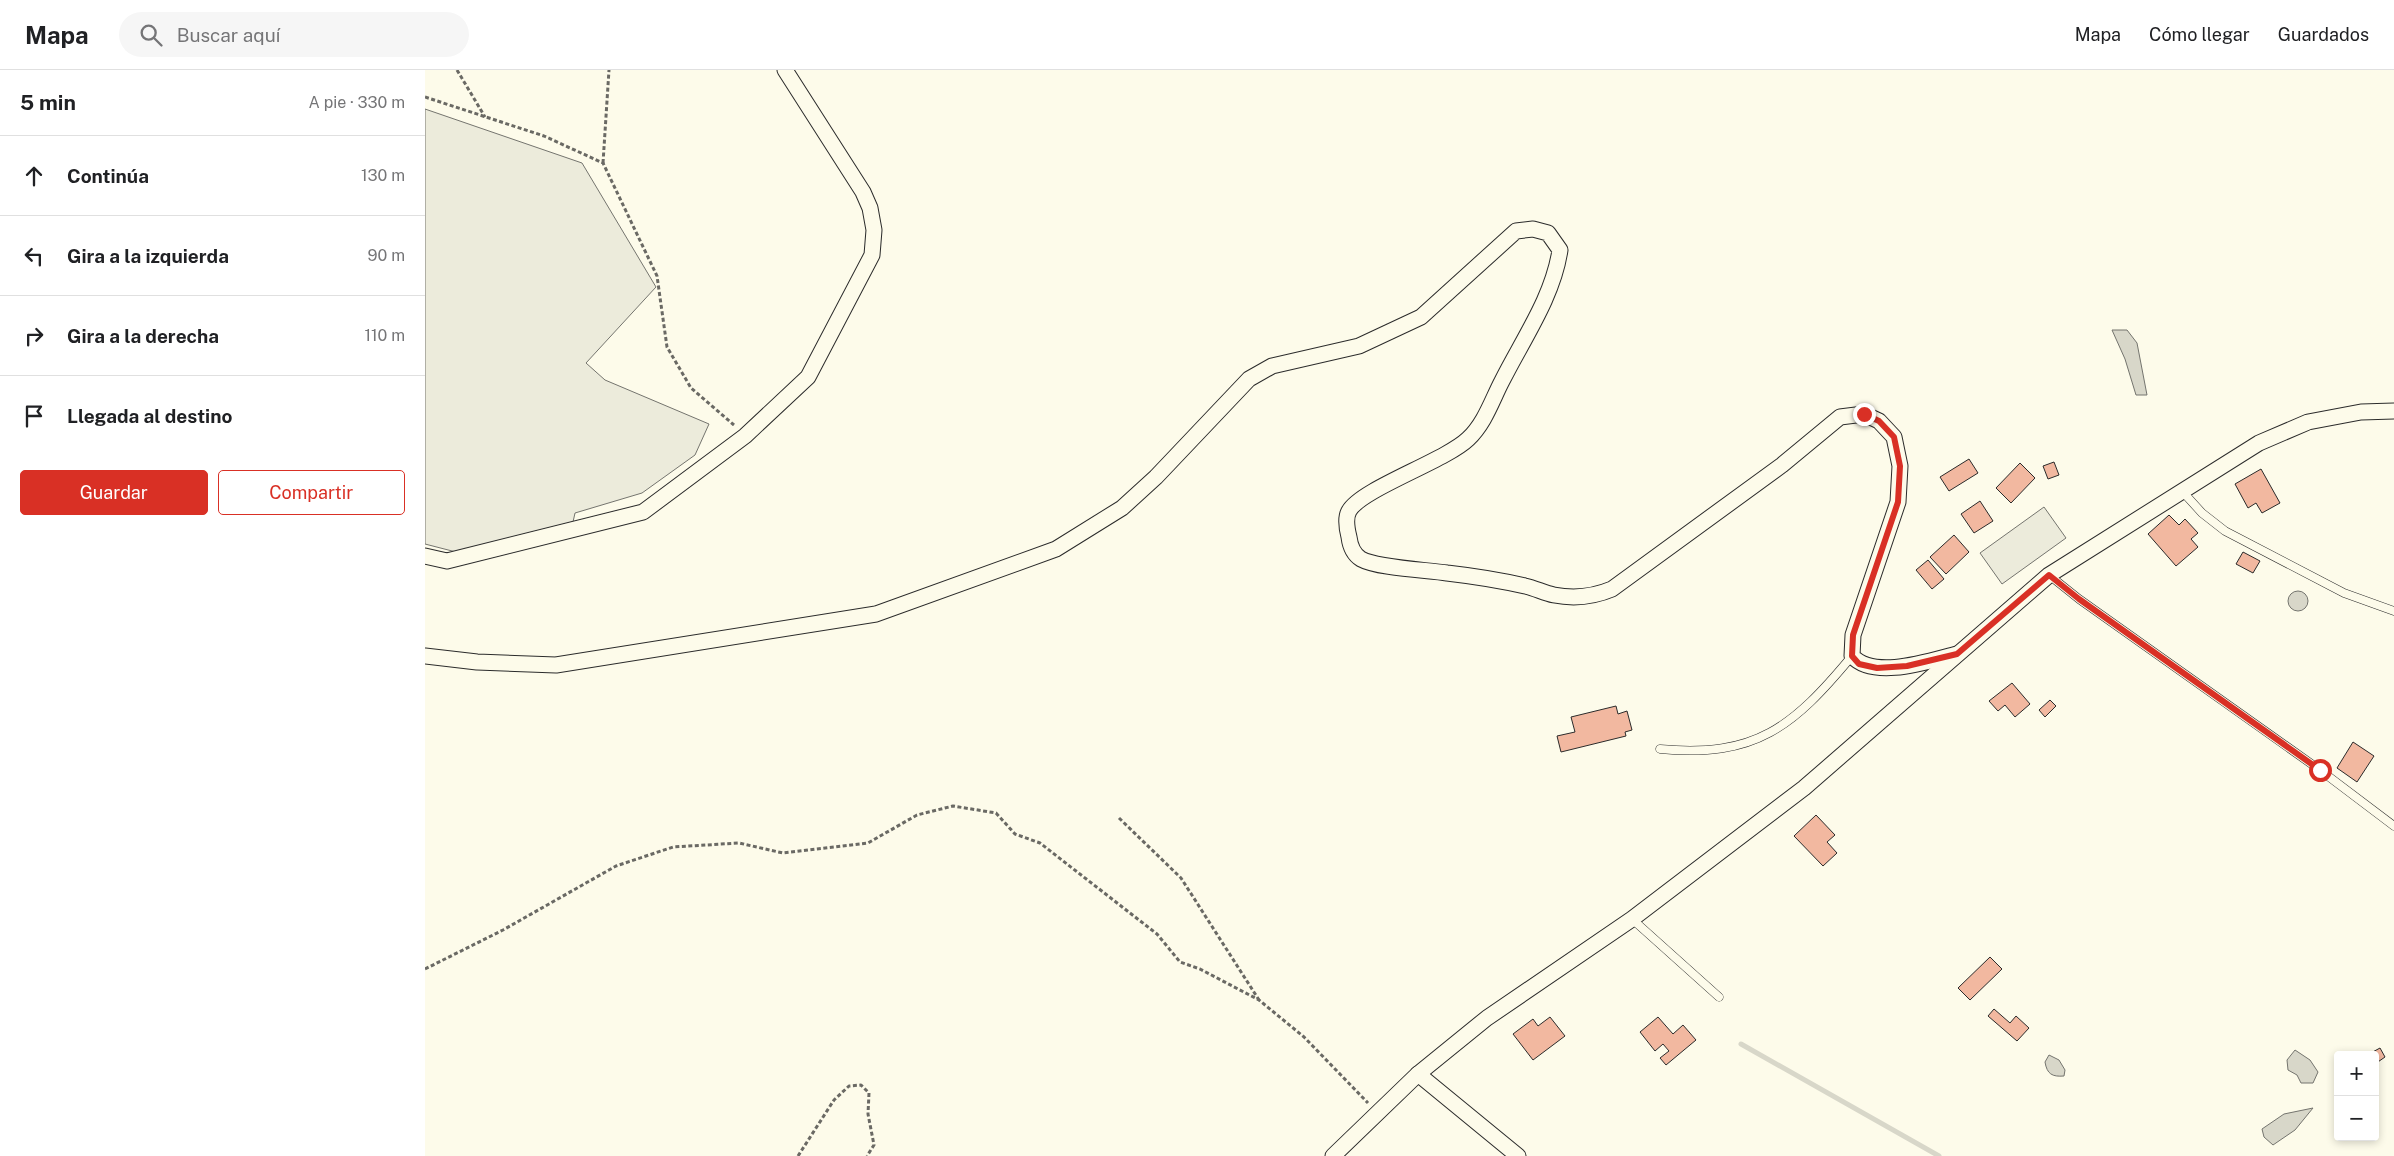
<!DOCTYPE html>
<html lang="es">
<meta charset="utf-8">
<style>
:root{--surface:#fff;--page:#f6f6f6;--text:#202124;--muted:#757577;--line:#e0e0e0;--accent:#d93025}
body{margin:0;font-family:"Public Sans",sans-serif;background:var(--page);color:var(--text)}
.controls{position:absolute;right:15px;bottom:15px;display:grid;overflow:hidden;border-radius:5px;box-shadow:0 2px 8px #0003}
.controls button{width:45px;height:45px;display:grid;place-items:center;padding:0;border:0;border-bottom:1px solid var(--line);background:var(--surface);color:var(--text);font:25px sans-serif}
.stop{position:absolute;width:15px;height:15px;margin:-11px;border:4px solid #d93025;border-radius:50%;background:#fff}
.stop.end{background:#d93025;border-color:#fff;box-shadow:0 1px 5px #0008}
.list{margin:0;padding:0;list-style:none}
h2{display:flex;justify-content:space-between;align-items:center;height:65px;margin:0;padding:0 20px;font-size:21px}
h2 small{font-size:16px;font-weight:400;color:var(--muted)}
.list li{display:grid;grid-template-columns:32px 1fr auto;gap:15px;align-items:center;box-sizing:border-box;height:80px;padding:0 20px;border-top:1px solid var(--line)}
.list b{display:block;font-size:19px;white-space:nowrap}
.list em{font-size:16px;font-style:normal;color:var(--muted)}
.actions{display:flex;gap:10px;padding:15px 20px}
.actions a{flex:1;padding:11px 0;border:1px solid var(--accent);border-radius:5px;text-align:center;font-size:18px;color:var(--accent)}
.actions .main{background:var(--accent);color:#fff}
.icon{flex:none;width:28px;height:28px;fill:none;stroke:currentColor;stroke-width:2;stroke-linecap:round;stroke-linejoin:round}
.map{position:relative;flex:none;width:1969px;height:1086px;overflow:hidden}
header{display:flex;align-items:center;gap:30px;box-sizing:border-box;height:70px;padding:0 25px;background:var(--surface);border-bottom:1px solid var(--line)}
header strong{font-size:24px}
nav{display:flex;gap:28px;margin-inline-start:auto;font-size:18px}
.search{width:350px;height:45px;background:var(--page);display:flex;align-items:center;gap:12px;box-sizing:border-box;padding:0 18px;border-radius:28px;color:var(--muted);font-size:19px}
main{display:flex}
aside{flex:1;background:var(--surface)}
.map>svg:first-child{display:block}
.green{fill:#ecebdb;stroke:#74746e}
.water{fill:#d8d7c9;stroke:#74746e}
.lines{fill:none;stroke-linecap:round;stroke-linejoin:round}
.stream{stroke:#d8d7c9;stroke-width:5}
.building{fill:#f2b8a0;stroke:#2b2b2b}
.service-casing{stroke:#2b2b2b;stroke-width:9}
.minor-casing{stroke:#2b2b2b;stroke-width:17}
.path{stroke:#6a6964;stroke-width:3;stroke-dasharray:4 2.5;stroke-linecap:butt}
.service{stroke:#fdfbea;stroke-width:8}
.minor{stroke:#fdfbea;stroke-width:15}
.route{stroke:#d93025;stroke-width:6}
</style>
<header>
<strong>Mapa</strong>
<div class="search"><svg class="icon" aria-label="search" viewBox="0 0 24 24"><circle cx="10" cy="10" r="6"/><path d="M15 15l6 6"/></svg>Buscar aquí</div>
<nav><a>Mapa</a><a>Cómo llegar</a><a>Guardados</a></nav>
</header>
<main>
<aside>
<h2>5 min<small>A pie · 330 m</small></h2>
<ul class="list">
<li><svg class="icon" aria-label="ahead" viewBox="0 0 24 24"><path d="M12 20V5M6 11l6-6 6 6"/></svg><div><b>Continúa</b></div><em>130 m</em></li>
<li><svg class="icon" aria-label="left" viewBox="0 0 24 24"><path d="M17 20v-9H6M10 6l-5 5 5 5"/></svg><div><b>Gira a la izquierda</b></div><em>90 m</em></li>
<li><svg class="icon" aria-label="right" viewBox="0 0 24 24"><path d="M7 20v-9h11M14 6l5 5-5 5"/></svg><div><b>Gira a la derecha</b></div><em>110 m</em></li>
<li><svg class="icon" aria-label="arrive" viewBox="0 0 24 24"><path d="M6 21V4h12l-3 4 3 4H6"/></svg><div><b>Llegada al destino</b></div></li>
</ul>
<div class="actions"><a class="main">Guardar</a><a>Compartir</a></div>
</aside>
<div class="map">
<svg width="1969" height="1086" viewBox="0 0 1969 1086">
<rect width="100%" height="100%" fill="#fdfbea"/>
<!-- green -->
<g class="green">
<polygon points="0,39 157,93 231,217 161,293 180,310 284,354 270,385 217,423 150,443 148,452 31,482 0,474"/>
<polygon points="1619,437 1641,468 1577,514 1555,483"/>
</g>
<!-- water -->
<g class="water">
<polygon points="1687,260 1702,260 1712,273 1722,325 1711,325 1700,289"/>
<circle cx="1873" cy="531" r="10"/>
<polygon points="1870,980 1885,990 1893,1002 1888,1013 1876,1013 1872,1005 1863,1000 1862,990"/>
<path d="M1624 985 1634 990 1640 1000 1639 1006C1627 1007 1622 1004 1620 992Z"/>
<polygon points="1888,1038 1870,1060 1848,1075 1839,1067 1837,1059 1859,1044"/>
</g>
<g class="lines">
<!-- stream -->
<polyline class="stream" points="1316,974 1514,1086"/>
</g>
<!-- building -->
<g class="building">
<polygon points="1544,389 1553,403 1524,421 1515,407"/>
<polygon points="1629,392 1634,405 1623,409 1618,396"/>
<polygon points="1595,393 1610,408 1586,433 1571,418"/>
<polygon points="1836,399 1855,433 1837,443 1831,433 1823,438 1810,414"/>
<polygon points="1555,431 1568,451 1549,463 1536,444"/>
<polygon points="1744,445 1754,455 1760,449 1773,463 1766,469 1773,477 1751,496 1723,464"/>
<polygon points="1529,465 1544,482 1521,504 1505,487"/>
<polygon points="1818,482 1835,491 1828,503 1811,494"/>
<polygon points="1503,490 1519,509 1507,519 1491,500"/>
<polygon points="1587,613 1605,634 1590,647 1580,635 1573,641 1564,631"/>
<polygon points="1625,630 1631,636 1620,647 1614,640"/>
<polygon points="1191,636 1193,644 1202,641 1207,660 1200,662 1201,666 1136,682 1132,666 1150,662 1146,647"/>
<polygon points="1928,672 1949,686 1932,712 1912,698"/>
<polygon points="1391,745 1410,765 1402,772 1412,783 1398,796 1369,766"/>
<polygon points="1565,887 1577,899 1545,930 1533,918"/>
<polygon points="1569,939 1585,953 1591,946 1604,958 1592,971 1563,946"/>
<polygon points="1125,947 1140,966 1108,990 1088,964 1108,949 1113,956"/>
<polygon points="1233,947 1248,964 1258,955 1271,970 1241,995 1235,988 1244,981 1238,974 1230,981 1215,962"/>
<polygon points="1955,978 1960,987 1950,994 1950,985 1944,984"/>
</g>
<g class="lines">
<defs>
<g id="service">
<polyline points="1757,421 1777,443 1800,461 1919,523 1969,541"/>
<polyline points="1624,505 1654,529 1895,700 1969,756"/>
<path d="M1235 679C1331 688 1368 657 1427 586"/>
<polyline points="1207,849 1294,927"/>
</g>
<g id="minor">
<polyline points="0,486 22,491 218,442 320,366 383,307 447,185 449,160 445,138 438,122 360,0"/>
<path d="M0 586 52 592 131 595 451 544 631 479 697 438 731 407 824 309 847 296 934 276 996 247 1091 161 1108 159 1123 163 1135 180C1128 227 1098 269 1077 311 1067 330 1060 353 1043 369 1020 391 936 419 924 441 920 448 922 459 924 467 925 475 928 484 936 489 952 498 1002 500 1022 503 1048 506 1074 510 1100 516 1110 518 1119 523 1129 525 1150 529 1168 527 1187 519L1357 395 1415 347 1439 344 1454 351 1469 367 1475 396 1473 432 1428 565 1427 586C1449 610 1504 591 1532 584"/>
<polyline points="993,1004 1093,1086"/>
<polyline points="908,1086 993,1004 1062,948 1207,849 1379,718 1624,505 1834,373 1883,352 1936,342 1969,341"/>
</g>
</defs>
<!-- service casing -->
<use href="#service" class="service-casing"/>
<!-- minor casing -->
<use href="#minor" class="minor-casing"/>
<!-- path -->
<g class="path">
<polyline points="32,0 60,47"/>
<polyline points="0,27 119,66 178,93 232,206 242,277 266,318 309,355"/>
<polyline points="178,93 184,0"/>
<polyline points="694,748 756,808 834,930"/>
<polyline points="0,899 78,860 191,796 248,777 314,773 358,783 443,773 492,745 528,736 571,743 590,764 615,773 732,864 755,892 775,899 834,930 879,967 943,1033"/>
<polyline points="373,1086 409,1030 424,1016 436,1015 444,1023 443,1044 449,1075 442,1086"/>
</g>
<!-- service -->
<use href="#service" class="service"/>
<!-- minor -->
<use href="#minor" class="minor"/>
</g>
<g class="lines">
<!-- route -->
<polyline class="route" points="1439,344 1454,351 1469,367 1475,396 1473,432 1428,565 1427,586 1434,594 1452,598 1482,596 1532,584 1624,505 1654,529 1895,700"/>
</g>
</svg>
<div class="controls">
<button>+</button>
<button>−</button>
</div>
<div class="stop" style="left:1895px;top:700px"></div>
<div class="stop end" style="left:1439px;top:344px"></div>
</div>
</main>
